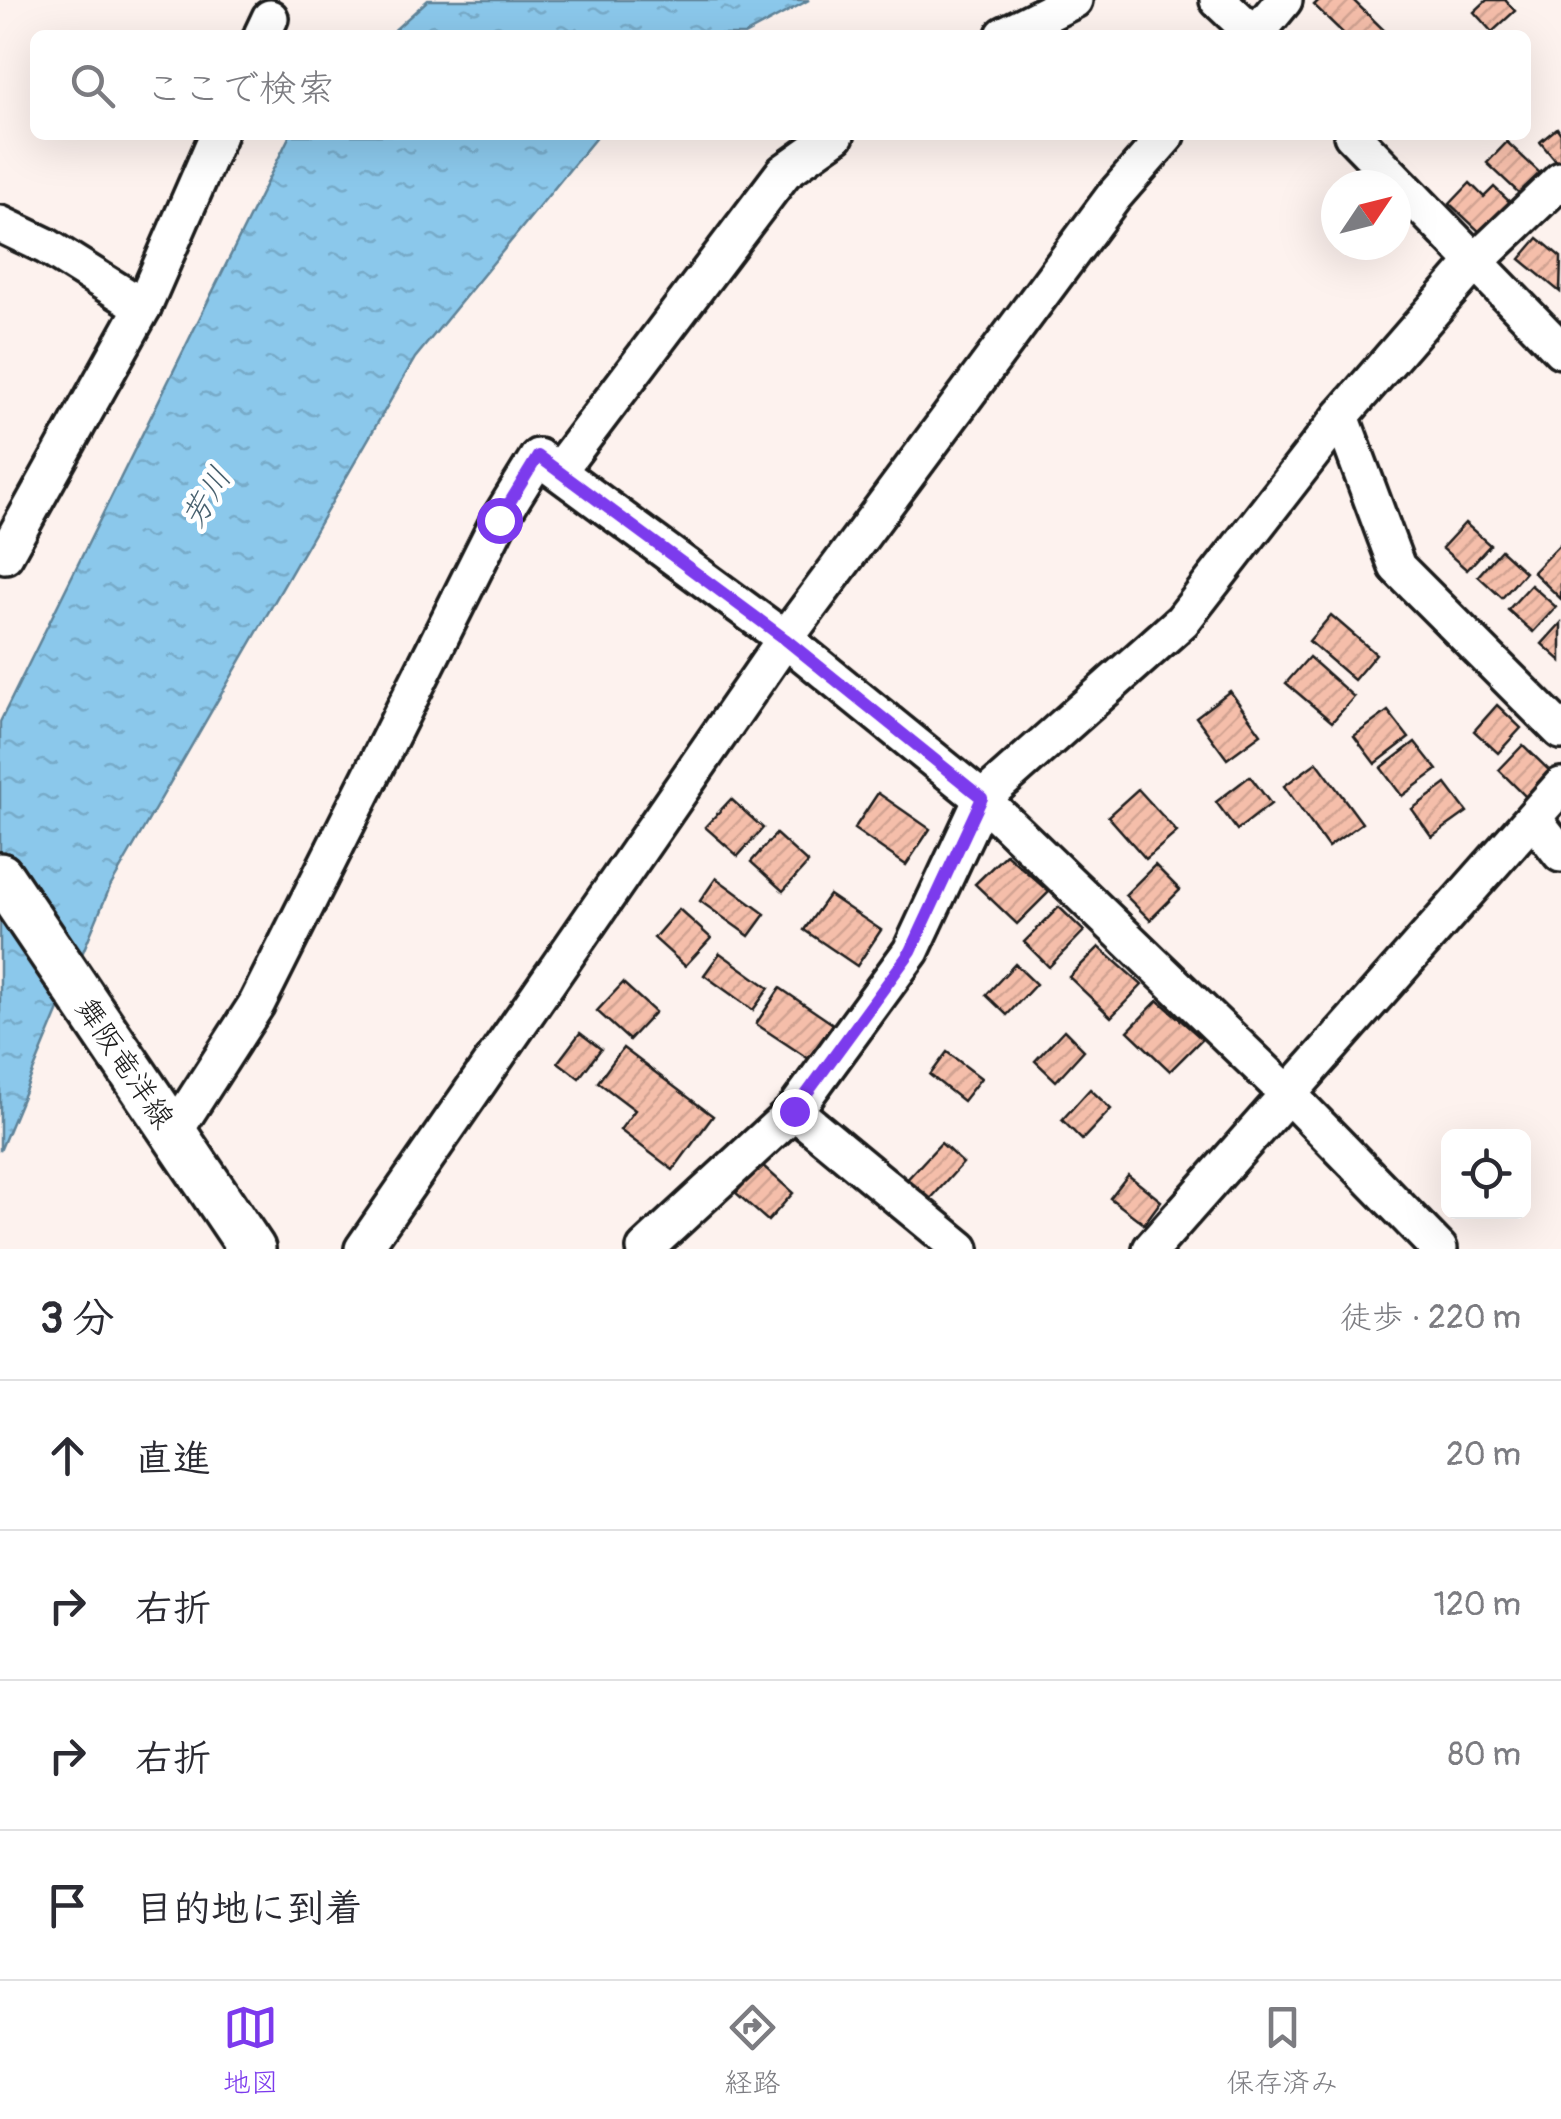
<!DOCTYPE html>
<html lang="ja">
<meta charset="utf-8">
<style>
:root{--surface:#fff;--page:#f2f2f3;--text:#2b2b33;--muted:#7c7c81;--line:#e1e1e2;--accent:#7c3aed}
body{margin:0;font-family:Pangolin,"Klee One",sans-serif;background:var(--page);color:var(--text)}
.controls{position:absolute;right:30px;bottom:30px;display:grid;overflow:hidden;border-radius:15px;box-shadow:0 10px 40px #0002}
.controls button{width:90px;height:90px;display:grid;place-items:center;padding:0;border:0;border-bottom:2px solid var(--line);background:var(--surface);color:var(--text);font:50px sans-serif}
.compass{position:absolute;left:1321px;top:170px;width:90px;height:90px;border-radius:50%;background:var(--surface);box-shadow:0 10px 40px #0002;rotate:55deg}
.stop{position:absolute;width:30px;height:30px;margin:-22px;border:8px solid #7c3aed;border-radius:50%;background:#fff}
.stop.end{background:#7c3aed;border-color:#fff;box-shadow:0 2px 10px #0008}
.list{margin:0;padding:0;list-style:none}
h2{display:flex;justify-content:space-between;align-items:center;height:130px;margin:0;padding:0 40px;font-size:42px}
h2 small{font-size:32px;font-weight:400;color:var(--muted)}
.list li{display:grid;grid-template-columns:65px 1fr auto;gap:30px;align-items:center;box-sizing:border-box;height:150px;padding:0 40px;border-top:2px solid var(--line)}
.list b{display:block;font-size:38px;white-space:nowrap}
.list em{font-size:32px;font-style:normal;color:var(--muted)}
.icon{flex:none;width:55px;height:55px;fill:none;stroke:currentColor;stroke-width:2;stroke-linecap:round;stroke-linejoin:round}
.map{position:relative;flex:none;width:1561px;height:1249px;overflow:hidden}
.search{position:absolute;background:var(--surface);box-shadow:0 10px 40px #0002;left:30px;right:30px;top:30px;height:110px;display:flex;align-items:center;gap:25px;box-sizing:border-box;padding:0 35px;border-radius:15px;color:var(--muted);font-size:38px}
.sheet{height:730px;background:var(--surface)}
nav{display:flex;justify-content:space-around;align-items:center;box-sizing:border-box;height:140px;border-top:2px solid var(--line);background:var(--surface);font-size:28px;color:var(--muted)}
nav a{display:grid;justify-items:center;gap:5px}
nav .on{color:var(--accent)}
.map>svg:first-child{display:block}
.water{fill:url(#water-ripples);stroke:#5f8398;stroke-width:2.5}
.building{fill:url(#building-hatch);stroke:#1c1c1c;stroke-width:2.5}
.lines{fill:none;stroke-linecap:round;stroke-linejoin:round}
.minor-casing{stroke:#1c1c1c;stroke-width:42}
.major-casing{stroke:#1c1c1c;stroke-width:52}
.minor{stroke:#fff;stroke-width:35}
.major{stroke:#fff;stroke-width:45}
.route{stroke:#7c3aed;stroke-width:12}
.labels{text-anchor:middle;stroke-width:9;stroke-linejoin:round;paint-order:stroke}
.street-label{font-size:30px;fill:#1c1c1c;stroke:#fff}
.water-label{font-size:32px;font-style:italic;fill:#48616f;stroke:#fff}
</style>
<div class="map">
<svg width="1561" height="1249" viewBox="0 0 1561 1249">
<defs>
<pattern id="water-ripples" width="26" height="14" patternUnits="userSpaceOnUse" patternTransform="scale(2.5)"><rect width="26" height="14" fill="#8bc8eb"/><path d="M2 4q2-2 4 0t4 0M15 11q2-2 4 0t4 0" fill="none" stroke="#77abc9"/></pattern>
<pattern id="building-hatch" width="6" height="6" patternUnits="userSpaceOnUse" patternTransform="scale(2.5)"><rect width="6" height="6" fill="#f5beaa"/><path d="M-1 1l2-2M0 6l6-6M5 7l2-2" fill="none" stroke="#d1a392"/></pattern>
</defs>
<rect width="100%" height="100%" fill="#fdf2ee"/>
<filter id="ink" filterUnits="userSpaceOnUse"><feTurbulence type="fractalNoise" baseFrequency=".01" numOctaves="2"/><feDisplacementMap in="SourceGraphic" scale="20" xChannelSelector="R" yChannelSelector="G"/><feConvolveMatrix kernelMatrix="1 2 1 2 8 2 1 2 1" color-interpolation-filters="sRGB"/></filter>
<g filter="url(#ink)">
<!-- water -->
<g class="water">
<polygon points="428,0 809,0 744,35 389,35"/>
<polygon points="290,135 598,135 415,358 110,887 0,1151 0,722"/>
</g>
<!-- building -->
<g class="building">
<polygon points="1319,0 1353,0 1389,35 1345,35 1314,5"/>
<polygon points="1487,0 1505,0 1515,11 1492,32 1474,12"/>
<polygon points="1557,128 1561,134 1560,166 1540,142"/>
<polygon points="1507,142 1540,173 1520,194 1487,163"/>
<polygon points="1470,183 1484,197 1494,187 1512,204 1483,235 1450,204"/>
<polygon points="1538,238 1561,257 1560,292 1520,259"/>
<polygon points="1465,523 1490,545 1467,570 1442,548"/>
<polygon points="1561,543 1561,599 1533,572"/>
<polygon points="1501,550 1525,572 1502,598 1478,576"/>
<polygon points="1531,585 1556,607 1533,632 1508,610"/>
<polygon points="1331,615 1376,654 1354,680 1309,641"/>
<polygon points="1561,623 1561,661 1542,644"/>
<polygon points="1309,657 1354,697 1332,722 1286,683"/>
<polygon points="1230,691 1261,734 1227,759 1196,717"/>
<polygon points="1497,705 1521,728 1498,753 1474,731"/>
<polygon points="1388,711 1409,738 1375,764 1354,736"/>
<polygon points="1415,742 1437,770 1402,796 1381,768"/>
<polygon points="1523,745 1552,773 1527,798 1499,770"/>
<polygon points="1317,762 1362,823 1328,847 1284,786"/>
<polygon points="1250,776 1271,804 1237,830 1216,802"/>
<polygon points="1446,784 1467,812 1432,837 1412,809"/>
<polygon points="1138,789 1177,832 1146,859 1108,816"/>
<polygon points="878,793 930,829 906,865 854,829"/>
<polygon points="731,799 763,828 738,856 705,827"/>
<polygon points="776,834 808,863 783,891 751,862"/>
<polygon points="1006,854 1049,892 1017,924 975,884"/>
<polygon points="1155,865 1180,890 1150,920 1125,895"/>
<polygon points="716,878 765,914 749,936 700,901"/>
<polygon points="829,895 881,930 857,966 804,930"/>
<polygon points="1059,907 1084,931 1049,967 1024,942"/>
<polygon points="679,909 711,938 685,966 654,938"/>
<polygon points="1099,947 1142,985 1111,1017 1069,977"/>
<polygon points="720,953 769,988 753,1010 704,975"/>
<polygon points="1015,964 1036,984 1007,1015 986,995"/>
<polygon points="623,983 655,1012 629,1040 597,1011"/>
<polygon points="780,988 833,1024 809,1059 756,1024"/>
<polygon points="1158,1000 1202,1039 1170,1071 1128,1031"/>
<polygon points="1064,1030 1084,1050 1056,1081 1035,1061"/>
<polygon points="580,1033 601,1049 579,1078 558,1062"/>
<polygon points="623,1048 713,1116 673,1170 620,1130 635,1110 598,1082"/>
<polygon points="947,1052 981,1078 963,1101 930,1075"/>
<polygon points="1090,1089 1111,1109 1082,1140 1062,1120"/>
<polygon points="941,1143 963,1163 925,1205 903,1184"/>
<polygon points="761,1164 793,1193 768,1221 736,1193"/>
<polygon points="1128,1175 1161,1201 1144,1224 1110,1198"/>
</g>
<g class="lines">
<defs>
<g id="minor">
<polyline points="1218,0 1255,35"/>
<polyline points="262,35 270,18"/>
<polyline points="1004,35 1074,0"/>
<polyline points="1255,35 1284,0"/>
<polyline points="1352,135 1561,350"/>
<polyline points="0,224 46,246 143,307"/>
<polyline points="1341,416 1397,567 1561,731"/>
<polyline points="559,470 784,172 836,135"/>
<polyline points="5,555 143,307 218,135"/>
<polyline points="1533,818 1561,854"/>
<polyline points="794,1111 961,1249"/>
<polyline points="173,1134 256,1005 499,520 538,457 785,639 982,799 1287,1093 1439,1249"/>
<polyline points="363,1249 785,639 1114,196 1167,135"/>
<polyline points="645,1249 794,1111 911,951 982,799 1182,621 1341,416 1475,262 1561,180"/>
<polyline points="1151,1249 1561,786"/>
</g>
<polyline id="major" points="0,876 252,1249"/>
</defs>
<!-- minor casing -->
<use href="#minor" class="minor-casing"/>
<!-- major casing -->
<use href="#major" class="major-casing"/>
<!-- minor -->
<use href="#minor" class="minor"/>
<!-- major -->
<use href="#major" class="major"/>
</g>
</g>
<g class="lines" filter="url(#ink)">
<!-- route -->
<polyline class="route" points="499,520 538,456 785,639 982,798 911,951 794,1111"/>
</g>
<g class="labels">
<!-- street labels -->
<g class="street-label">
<text transform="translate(125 1063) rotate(56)" y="10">舞阪竜洋線</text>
</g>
<!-- water labels -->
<g class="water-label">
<text transform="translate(206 497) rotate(-59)" y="11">芳川</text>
</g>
</g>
</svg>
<div class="controls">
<button><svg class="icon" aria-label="locate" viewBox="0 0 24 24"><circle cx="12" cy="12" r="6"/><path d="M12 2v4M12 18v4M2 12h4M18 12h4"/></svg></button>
</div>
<svg class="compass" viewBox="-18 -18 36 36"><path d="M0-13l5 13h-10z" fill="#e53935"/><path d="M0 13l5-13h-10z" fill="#7c7c81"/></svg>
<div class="stop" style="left:499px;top:520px"></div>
<div class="stop end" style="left:794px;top:1111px"></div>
<div class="search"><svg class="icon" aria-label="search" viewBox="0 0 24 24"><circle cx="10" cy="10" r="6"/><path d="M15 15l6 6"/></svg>ここで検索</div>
</div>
<section class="sheet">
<h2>3 分<small>徒歩 · 220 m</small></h2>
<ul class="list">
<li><svg class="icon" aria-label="ahead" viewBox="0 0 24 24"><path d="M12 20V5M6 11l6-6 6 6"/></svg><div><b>直進</b></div><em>20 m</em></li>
<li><svg class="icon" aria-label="right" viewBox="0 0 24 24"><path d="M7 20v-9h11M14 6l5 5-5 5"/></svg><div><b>右折</b></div><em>120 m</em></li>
<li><svg class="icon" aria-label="right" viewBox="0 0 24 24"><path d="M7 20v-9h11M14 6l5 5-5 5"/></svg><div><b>右折</b></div><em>80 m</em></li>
<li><svg class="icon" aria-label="arrive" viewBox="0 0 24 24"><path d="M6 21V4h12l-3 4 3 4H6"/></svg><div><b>目的地に到着</b></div></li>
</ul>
</section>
<nav>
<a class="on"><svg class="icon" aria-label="map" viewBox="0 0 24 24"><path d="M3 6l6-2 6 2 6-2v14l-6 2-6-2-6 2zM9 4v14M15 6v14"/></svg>地図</a>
<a><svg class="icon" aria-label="directions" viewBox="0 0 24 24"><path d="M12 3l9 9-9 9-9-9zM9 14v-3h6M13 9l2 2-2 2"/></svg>経路</a>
<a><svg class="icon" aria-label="saved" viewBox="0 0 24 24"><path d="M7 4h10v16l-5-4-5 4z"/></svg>保存済み</a>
</nav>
